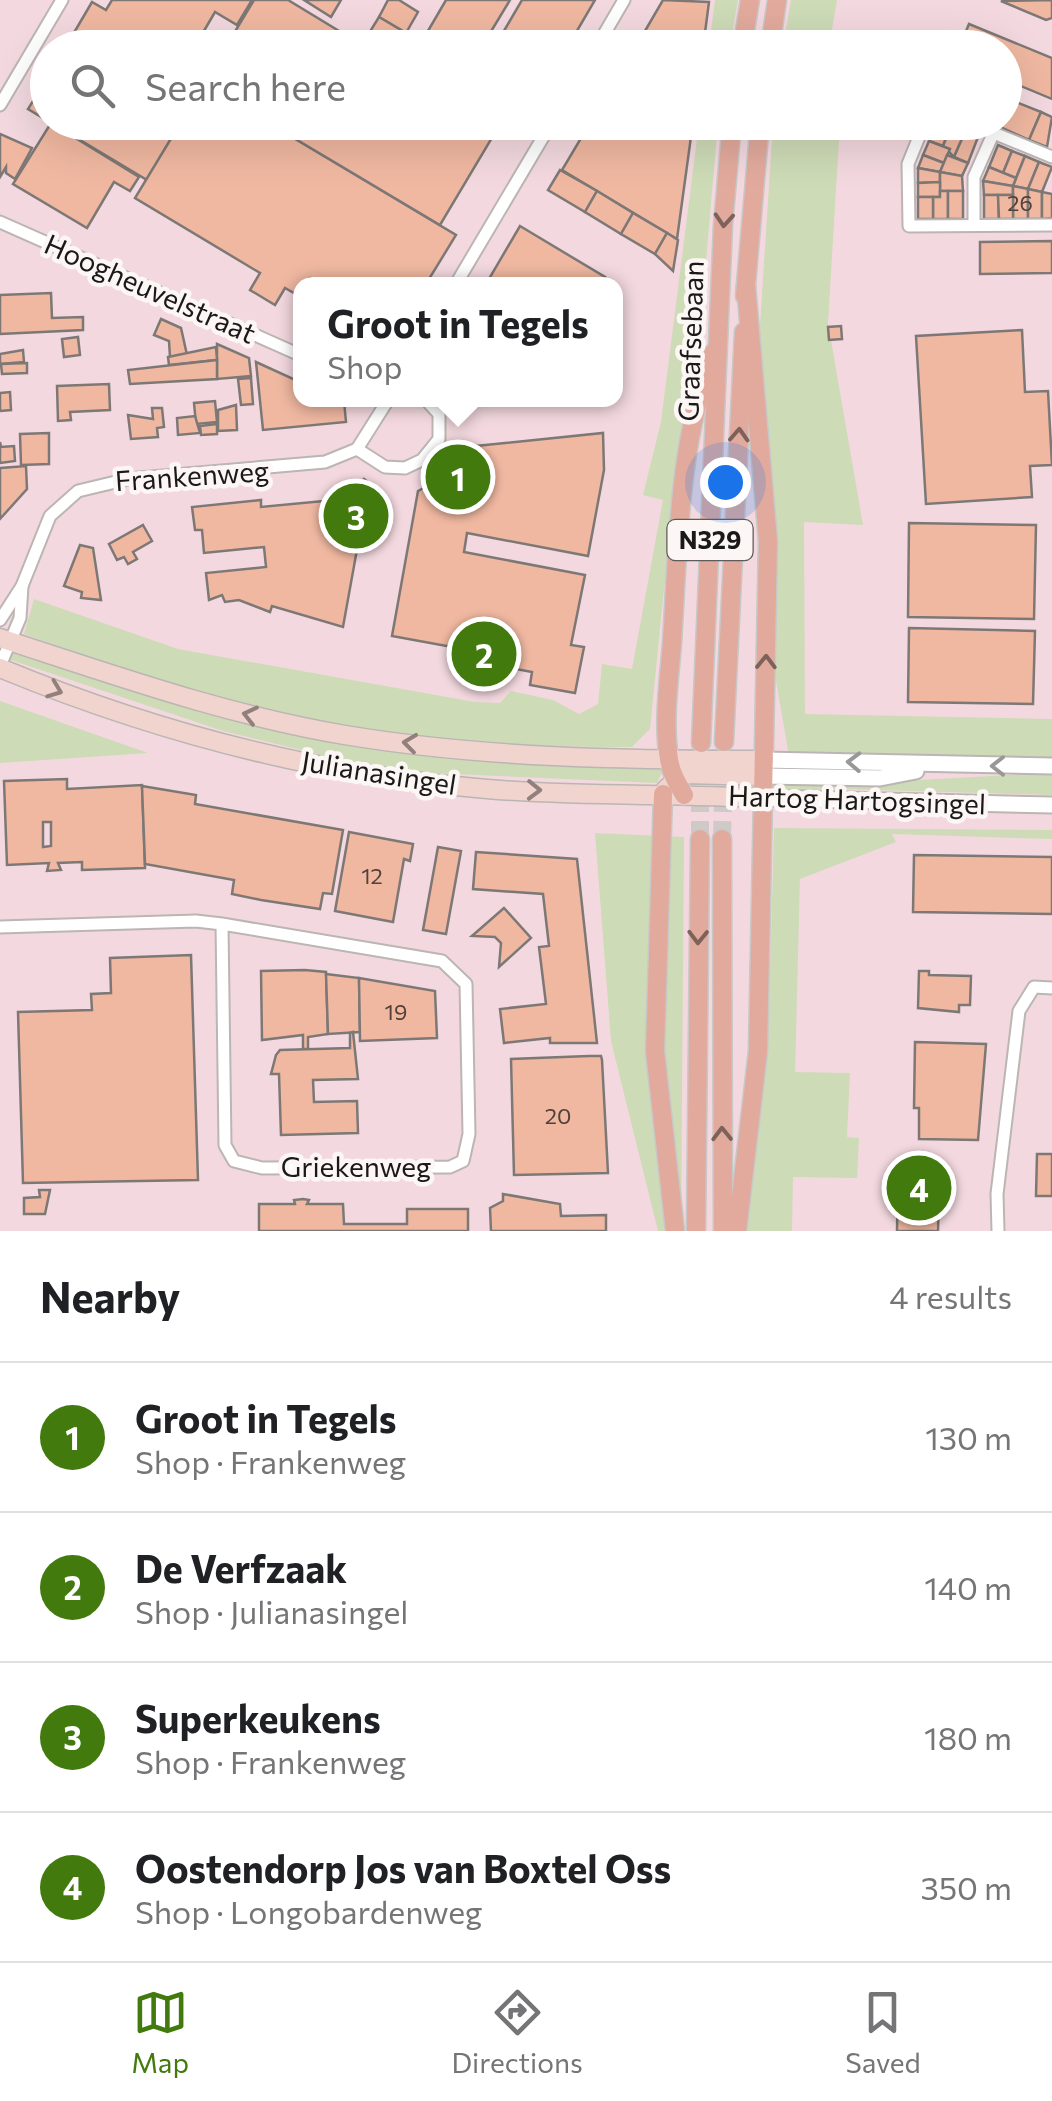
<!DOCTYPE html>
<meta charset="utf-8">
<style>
:root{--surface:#fff;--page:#f6f6f6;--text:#202124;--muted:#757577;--line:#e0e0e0;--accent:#427a0e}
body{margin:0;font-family:Commissioner,sans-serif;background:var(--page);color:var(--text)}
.you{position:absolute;left:725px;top:482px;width:35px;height:35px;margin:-25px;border:8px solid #fff;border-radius:50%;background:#1a73e8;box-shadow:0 0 0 15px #1a73e833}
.badge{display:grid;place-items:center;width:65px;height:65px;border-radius:50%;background:var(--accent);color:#fff;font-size:32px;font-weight:700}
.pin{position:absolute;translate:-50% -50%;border:5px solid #fff;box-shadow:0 2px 10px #0006}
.popup{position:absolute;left:293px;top:277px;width:330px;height:130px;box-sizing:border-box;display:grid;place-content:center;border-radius:20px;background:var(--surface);filter:drop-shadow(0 2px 8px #0005);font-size:32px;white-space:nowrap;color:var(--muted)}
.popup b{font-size:38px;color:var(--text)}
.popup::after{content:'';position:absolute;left:50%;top:100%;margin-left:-20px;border:20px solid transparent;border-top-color:var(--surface)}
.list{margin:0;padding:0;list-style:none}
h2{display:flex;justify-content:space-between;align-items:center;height:130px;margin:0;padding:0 40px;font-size:42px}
h2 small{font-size:32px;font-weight:400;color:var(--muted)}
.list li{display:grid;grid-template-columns:65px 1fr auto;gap:30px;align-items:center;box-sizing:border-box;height:150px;padding:0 40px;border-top:2px solid var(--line)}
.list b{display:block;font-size:38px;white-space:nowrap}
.list p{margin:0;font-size:32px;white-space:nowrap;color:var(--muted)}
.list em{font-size:32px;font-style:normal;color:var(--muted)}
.icon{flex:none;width:55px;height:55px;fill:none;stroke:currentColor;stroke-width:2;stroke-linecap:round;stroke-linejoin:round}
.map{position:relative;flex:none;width:1052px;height:1231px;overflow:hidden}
.search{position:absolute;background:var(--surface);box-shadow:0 10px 40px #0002;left:30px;right:30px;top:30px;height:110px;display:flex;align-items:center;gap:25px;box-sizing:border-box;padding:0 35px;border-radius:55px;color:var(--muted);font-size:38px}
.sheet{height:730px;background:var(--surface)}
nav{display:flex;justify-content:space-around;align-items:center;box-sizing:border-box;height:140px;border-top:2px solid var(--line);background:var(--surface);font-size:28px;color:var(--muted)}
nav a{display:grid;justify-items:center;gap:5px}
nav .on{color:var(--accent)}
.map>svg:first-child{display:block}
.industrial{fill:#f3d9df;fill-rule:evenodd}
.green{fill:#cedbb7}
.building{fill:#f0b8a1;stroke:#7d7876;stroke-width:2.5;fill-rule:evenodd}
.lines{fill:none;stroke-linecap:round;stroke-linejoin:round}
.primary-tunnel{stroke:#cfcac7;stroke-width:18;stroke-dasharray:18 9;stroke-linecap:butt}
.minor-casing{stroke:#bbb5b3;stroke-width:15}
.tertiary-casing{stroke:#bbb5b3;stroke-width:19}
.secondary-casing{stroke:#bbb5b3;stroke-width:21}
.primary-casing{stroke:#c8c8c8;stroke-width:21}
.minor{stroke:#fff;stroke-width:11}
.tertiary{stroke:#fff;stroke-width:15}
.secondary{stroke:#f1d4ce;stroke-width:18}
.primary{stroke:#e2aa9d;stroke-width:18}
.oneway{stroke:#7e625a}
.oneway2{stroke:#91807c}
.oneway3{stroke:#989897}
.labels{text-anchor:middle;stroke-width:9;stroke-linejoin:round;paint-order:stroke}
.number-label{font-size:22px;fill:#50413a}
.shield{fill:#fcf6f4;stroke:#5e5b5a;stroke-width:2.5}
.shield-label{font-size:25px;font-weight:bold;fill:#1b1918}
.street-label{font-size:28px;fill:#1b1918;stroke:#fcf6f4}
</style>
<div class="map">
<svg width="1052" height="1231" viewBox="0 0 1052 1231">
<rect width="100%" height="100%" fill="#efe9e6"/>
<!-- industrial -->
<path class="industrial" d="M0 0H1052V1231H0ZM48 48H1004V122H48ZM300 284H616V400H300Z"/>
<!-- green -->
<g class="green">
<polygon points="715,0 738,0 730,47 709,47"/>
<polygon points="791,0 837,0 829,47 783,47"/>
<path d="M699 123H718L698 353 668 549 650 729 632 747C505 747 379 740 255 708 177 689 100 661 24 634L34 599 178 649 475 702 500 703 511 691 553 700 579 714 598 704 602 664 632 669 663 500 643 495 661 422Z"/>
<polygon points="773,123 840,123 828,323 863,525 804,522 805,714 1052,719 1052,759 789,756 771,652 759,341"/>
<path d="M15 649C151 699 290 739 435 756 511 765 588 765 664 767L657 783 387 771 223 731 11 660Z"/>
<polygon points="0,701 148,753 0,763"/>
<polygon points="1027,774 1052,774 1052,795 836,789 768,792 767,784 813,786"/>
<polygon points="774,828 1052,830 1052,839 892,834 896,842 800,879 795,1072 850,1073 847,1137 859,1138 857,1178 793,1177 792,1231 742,1231 769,1011"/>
<polygon points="595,833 684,837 681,1231 658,1231 611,1041"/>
</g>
<!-- building -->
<g class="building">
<polygon points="112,0 252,0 237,25 215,12 194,48 65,48 92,2 106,10"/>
<polygon points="254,0 288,0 367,48 225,48"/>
<polygon points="304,0 341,0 331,17"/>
<polygon points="388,0 399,0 418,12 406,33 379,17"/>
<polygon points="446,0 510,0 481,48 418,48"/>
<polygon points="522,0 595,0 567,48 494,48"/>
<polygon points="663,0 709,2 703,48 635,48"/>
<polygon points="1052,0 1052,18 1046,20 1001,1"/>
<polygon points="379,17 406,33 397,48 382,48 366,38"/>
<polygon points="969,24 1052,58 1052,99 1004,79 1004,48 959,48"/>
<polygon points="48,77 48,121 28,109"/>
<polygon points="1011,100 1041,112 1029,140 1000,127"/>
<polygon points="1041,112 1052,117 1047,147 1029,140"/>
<polygon points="50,122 181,122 147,180"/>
<polygon points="181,122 267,122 456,235 426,284 320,284 310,278 300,284 299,296 285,288 275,305 250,290 260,273 135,198"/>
<polygon points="267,122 493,122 499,126 440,225"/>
<polygon points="693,122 677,239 562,170 590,123"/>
<polygon points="936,122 951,126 943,146 929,141"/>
<polygon points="51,123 139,177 130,191 114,182 87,228 13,184"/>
<polygon points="951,126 965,132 954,157 943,146"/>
<polygon points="965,132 978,137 968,163 954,157"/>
<polygon points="0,134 32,148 15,179 6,173 6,167 0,177"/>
<polygon points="929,141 950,149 944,163 923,155"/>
<polygon points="998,145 1012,151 1003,173 989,167"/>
<polygon points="1012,151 1025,156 1016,178 1003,173"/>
<polygon points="923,155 944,163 940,172 918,168"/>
<polygon points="947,155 968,163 962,176 940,172"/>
<polygon points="1025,156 1039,162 1028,189 1013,186"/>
<polygon points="1039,162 1052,167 1042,192 1028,189"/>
<polygon points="989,167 1016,178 1013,186 983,181"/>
<polygon points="918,168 940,172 940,182 918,183"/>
<polygon points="560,170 597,191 585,212 548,190"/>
<polygon points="940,172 962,176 963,191 940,191"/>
<polygon points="983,181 1013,186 1013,195 984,195"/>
<polygon points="940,182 940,197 918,197 918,183"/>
<polygon points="1013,186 1028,189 1028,219 1013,219"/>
<polygon points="1028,189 1042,192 1042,219 1028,219"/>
<polygon points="597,191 633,213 621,234 585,212"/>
<polygon points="940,191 948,191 948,219 933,219 933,197 940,197"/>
<rect x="948" y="191" width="15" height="28"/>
<polygon points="1042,192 1052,194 1052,218 1042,219"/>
<polygon points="984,195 998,195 999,219 984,219"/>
<polygon points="998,195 1013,195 1013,219 999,219"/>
<rect x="918" y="197" width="15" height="22"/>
<polygon points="633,213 667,233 655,254 621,234"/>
<polygon points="520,226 605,277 600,284 486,284"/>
<polygon points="667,233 678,240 673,271 655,254"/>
<polygon points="1052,241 1052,273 980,274 980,242"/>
<polygon points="51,293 52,318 83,317 83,330 0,334 0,295"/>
<polygon points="161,319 181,328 187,355 170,357 169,341 154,335"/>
<polygon points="841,326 842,339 829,340 828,327"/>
<polygon points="1022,330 1025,392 1048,391 1052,465 1030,466 1032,497 926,504 916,336"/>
<polygon points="78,337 80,355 64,357 62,339"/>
<polygon points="217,344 249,358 251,376 217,379"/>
<polygon points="216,347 217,360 169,365 168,357"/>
<polygon points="23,350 24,362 0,364 0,354"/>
<polygon points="217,360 217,379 130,384 128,370"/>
<polygon points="256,362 300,382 300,400 344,401 346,422 263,430"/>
<polygon points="27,363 27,373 2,374 1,364"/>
<polygon points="251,378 253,404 241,405 238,379"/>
<polygon points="109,384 110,410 70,412 71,420 58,421 57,386"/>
<polygon points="10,392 11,410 0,411 0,393"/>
<polygon points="215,401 217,422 196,424 194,403"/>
<polygon points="236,405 237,430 218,431 218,410"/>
<polygon points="152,408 162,408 164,427 157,428 158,437 131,439 128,415 153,419"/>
<polygon points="195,416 200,433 178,435 177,418"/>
<polygon points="217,424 217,434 201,435 200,426"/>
<polygon points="49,433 49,464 21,465 20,434"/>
<polygon points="603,433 604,470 588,556 467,533 464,552 585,575 571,645 584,647 575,693 530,685 532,672 472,661 474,651 392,636 418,491 448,475 466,447"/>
<polygon points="0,442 1,447 14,446 15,461 0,463"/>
<polygon points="26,466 27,489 0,519 0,468"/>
<polygon points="364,479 369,483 343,627 272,606 270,612 239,600 225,602 222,595 209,600 206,573 266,567 264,547 204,553 202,530 195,530 192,507 261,500 261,507 345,499"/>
<polygon points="909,523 1036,525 1034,619 908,617"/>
<polygon points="143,525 152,541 133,552 137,559 128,564 124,557 117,560 109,544"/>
<polygon points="80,545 93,548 101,600 81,598 82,592 64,586"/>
<polygon points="909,628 1035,631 1033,704 908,702"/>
<path d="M67 779V789L142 785 145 868 82 870V862L58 863 61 870 47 871 49 863 7 865 4 781ZM43 822H51V846L43 847Z"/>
<polygon points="142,786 196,795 195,804 343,830 332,894 323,893 320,909 261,900 232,894 234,880 145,864"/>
<polygon points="349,832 413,844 410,861 404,859 393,922 335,911"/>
<polygon points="438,847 461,851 446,934 423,930"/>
<polygon points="476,852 577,859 597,1043 550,1043 550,1038 504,1043 500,1009 546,1004 539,947 549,946 543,894 473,889"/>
<polygon points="914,855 1052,857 1052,914 913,912"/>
<polygon points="504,908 531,938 499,967 501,943 495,937 472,936"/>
<polygon points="191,955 198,1180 23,1183 18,1012 92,1010 91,994 111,993 110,958"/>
<polygon points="305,970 326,972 328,1034 308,1037 308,1049 303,1049 303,1035 262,1040 261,971"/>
<polygon points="919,971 929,971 929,975 971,976 970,1005 959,1005 959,1012 918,1008"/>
<polygon points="326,974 359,978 360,1032 328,1034"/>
<polygon points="359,978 435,991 437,1038 360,1041"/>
<polygon points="353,1032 358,1079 313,1080 314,1102 357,1101 358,1133 281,1135 279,1074 271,1074 276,1055 280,1050 350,1048 350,1033"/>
<polygon points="915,1042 986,1044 978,1140 919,1139 919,1108 914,1108"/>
<polygon points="589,1056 601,1056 602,1060 608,1173 514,1175 511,1059"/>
<polygon points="1037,1154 1052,1154 1052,1196 1036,1196"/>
<polygon points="899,1158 940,1159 938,1231 897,1231 898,1179 893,1168 899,1168"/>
<polygon points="39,1190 50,1190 45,1214 24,1214 24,1198 40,1197"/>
<polygon points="503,1194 560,1204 561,1216 606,1215 606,1231 491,1231 490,1208 503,1201"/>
<polygon points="303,1199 309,1200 307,1204 343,1204 344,1224 407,1224 407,1209 468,1209 468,1231 259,1231 259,1204 295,1204 294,1200"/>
</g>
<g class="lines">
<!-- primary-tunnel -->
<g class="primary-tunnel">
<polyline points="700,839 700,783"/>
<polyline points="722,839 724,760"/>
</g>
<defs>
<g id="minor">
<polyline points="596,48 624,0"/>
<polyline points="0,105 62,0"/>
<polyline points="925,122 908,164 909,226 1052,225"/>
<polyline points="967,122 1052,157"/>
<polyline points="0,222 300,355"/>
<polyline points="974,225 974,177 993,134"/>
<polyline points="456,284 552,122"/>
<polyline points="357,449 385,467 405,468 422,460 439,439 439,414 426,400"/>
<polyline points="0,620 22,586 50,516 78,491 128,479 325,462 357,449 388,400"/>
<polyline points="0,666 20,618 22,586"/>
<polyline points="0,927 196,921 222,924 442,961 466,984 469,1134 463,1161 450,1167 262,1168 234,1161 225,1145 222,924"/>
<polyline points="998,1231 997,1194 1019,1011 1034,987 1052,988"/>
</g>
<g id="tertiary">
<polyline points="764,760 1052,766"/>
<polyline points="763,776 880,778 916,771"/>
<polyline points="762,798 1052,805"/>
</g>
<g id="secondary">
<path d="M0 638C114 675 226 715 345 735 483 758 625 760 764 760"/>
<path d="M0 668C155 732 320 775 487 789 578 797 671 793 762 798"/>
<polyline points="666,789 684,774 763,776"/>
</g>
<g id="primary">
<polyline points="742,48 750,0"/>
<polyline points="770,48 777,0"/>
<polyline points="745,296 760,122"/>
<polyline points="724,742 744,332"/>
<polyline points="701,743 723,225 732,122"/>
<polyline points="663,794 655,1051 675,1231"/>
<path d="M684 795C677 783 671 773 669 759 663 722 669 681 672 643 678 547 678 444 713 353"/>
<polyline points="722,839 723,1231"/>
<polyline points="696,1231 700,839"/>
<polyline points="737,1231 758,1051 768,541 746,286"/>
</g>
</defs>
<!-- minor casing -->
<use href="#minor" class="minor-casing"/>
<!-- tertiary casing -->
<use href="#tertiary" class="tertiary-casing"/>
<!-- secondary casing -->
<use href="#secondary" class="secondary-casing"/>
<!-- primary casing -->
<use href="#primary" class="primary-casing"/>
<!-- minor -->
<use href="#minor" class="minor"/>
<!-- tertiary -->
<use href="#tertiary" class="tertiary"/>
<!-- secondary -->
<use href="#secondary" class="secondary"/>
<!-- primary -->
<use href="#primary" class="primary"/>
</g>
<!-- one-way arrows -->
<defs><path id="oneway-chevron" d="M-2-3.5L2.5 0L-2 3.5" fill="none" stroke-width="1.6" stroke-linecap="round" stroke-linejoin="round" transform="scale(2.5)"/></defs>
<g class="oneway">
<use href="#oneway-chevron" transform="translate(724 220) rotate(94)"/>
<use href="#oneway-chevron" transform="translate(739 435) rotate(-87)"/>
<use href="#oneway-chevron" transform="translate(766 662) rotate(-89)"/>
<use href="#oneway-chevron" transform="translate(698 937) rotate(91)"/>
<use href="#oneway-chevron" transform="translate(722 1134) rotate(-91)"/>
</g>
<g class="oneway2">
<use href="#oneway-chevron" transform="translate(55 690) rotate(21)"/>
<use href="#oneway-chevron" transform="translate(250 715) rotate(-167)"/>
<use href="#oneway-chevron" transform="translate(410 743) rotate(-173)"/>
<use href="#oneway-chevron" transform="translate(534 790) rotate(1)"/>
</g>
<g class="oneway3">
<use href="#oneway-chevron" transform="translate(854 762) rotate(-178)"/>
<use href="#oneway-chevron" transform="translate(998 766) rotate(-180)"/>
</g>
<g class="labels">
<!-- number labels -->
<g class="number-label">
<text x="1020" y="211">26</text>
<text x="372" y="884">12</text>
<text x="396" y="1020">19</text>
<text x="558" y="1124">20</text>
</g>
<!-- shield labels -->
<rect class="shield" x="667.5" y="520" width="85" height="40" rx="8"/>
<g class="shield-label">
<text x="710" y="549">N329</text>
</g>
<!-- street labels -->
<g class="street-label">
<text transform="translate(150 289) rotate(24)" y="10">Hoogheuvelstraat</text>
<text transform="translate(691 341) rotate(-88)" y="10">Graafsebaan</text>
<text transform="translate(192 476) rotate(-4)" y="10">Frankenweg</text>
<text transform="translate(379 773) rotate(9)" y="10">Julianasingel</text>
<text transform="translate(857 800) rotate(2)" y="10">Hartog Hartogsingel</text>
<text x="356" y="1177">Griekenweg</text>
</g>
</g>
</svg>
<div class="you"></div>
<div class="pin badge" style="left:458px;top:477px">1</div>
<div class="popup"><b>Groot in Tegels</b>Shop</div>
<div class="pin badge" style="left:484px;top:654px">2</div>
<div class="pin badge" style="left:356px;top:516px">3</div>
<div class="pin badge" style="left:919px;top:1188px">4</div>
<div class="search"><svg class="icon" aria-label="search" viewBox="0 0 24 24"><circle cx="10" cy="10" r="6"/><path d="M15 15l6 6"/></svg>Search here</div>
</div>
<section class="sheet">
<h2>Nearby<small>4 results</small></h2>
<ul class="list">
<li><span class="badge">1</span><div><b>Groot in Tegels</b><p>Shop · Frankenweg</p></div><em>130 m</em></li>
<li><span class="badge">2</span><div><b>De Verfzaak</b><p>Shop · Julianasingel</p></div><em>140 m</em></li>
<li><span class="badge">3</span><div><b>Superkeukens</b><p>Shop · Frankenweg</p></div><em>180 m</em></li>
<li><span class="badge">4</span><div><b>Oostendorp Jos van Boxtel Oss</b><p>Shop · Longobardenweg</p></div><em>350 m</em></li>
</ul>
</section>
<nav>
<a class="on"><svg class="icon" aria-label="map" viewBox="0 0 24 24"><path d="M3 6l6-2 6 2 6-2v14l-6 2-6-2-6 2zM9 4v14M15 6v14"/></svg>Map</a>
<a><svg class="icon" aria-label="directions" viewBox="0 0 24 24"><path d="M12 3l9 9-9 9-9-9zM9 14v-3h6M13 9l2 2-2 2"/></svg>Directions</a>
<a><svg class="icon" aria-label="saved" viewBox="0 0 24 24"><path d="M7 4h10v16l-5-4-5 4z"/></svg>Saved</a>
</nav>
